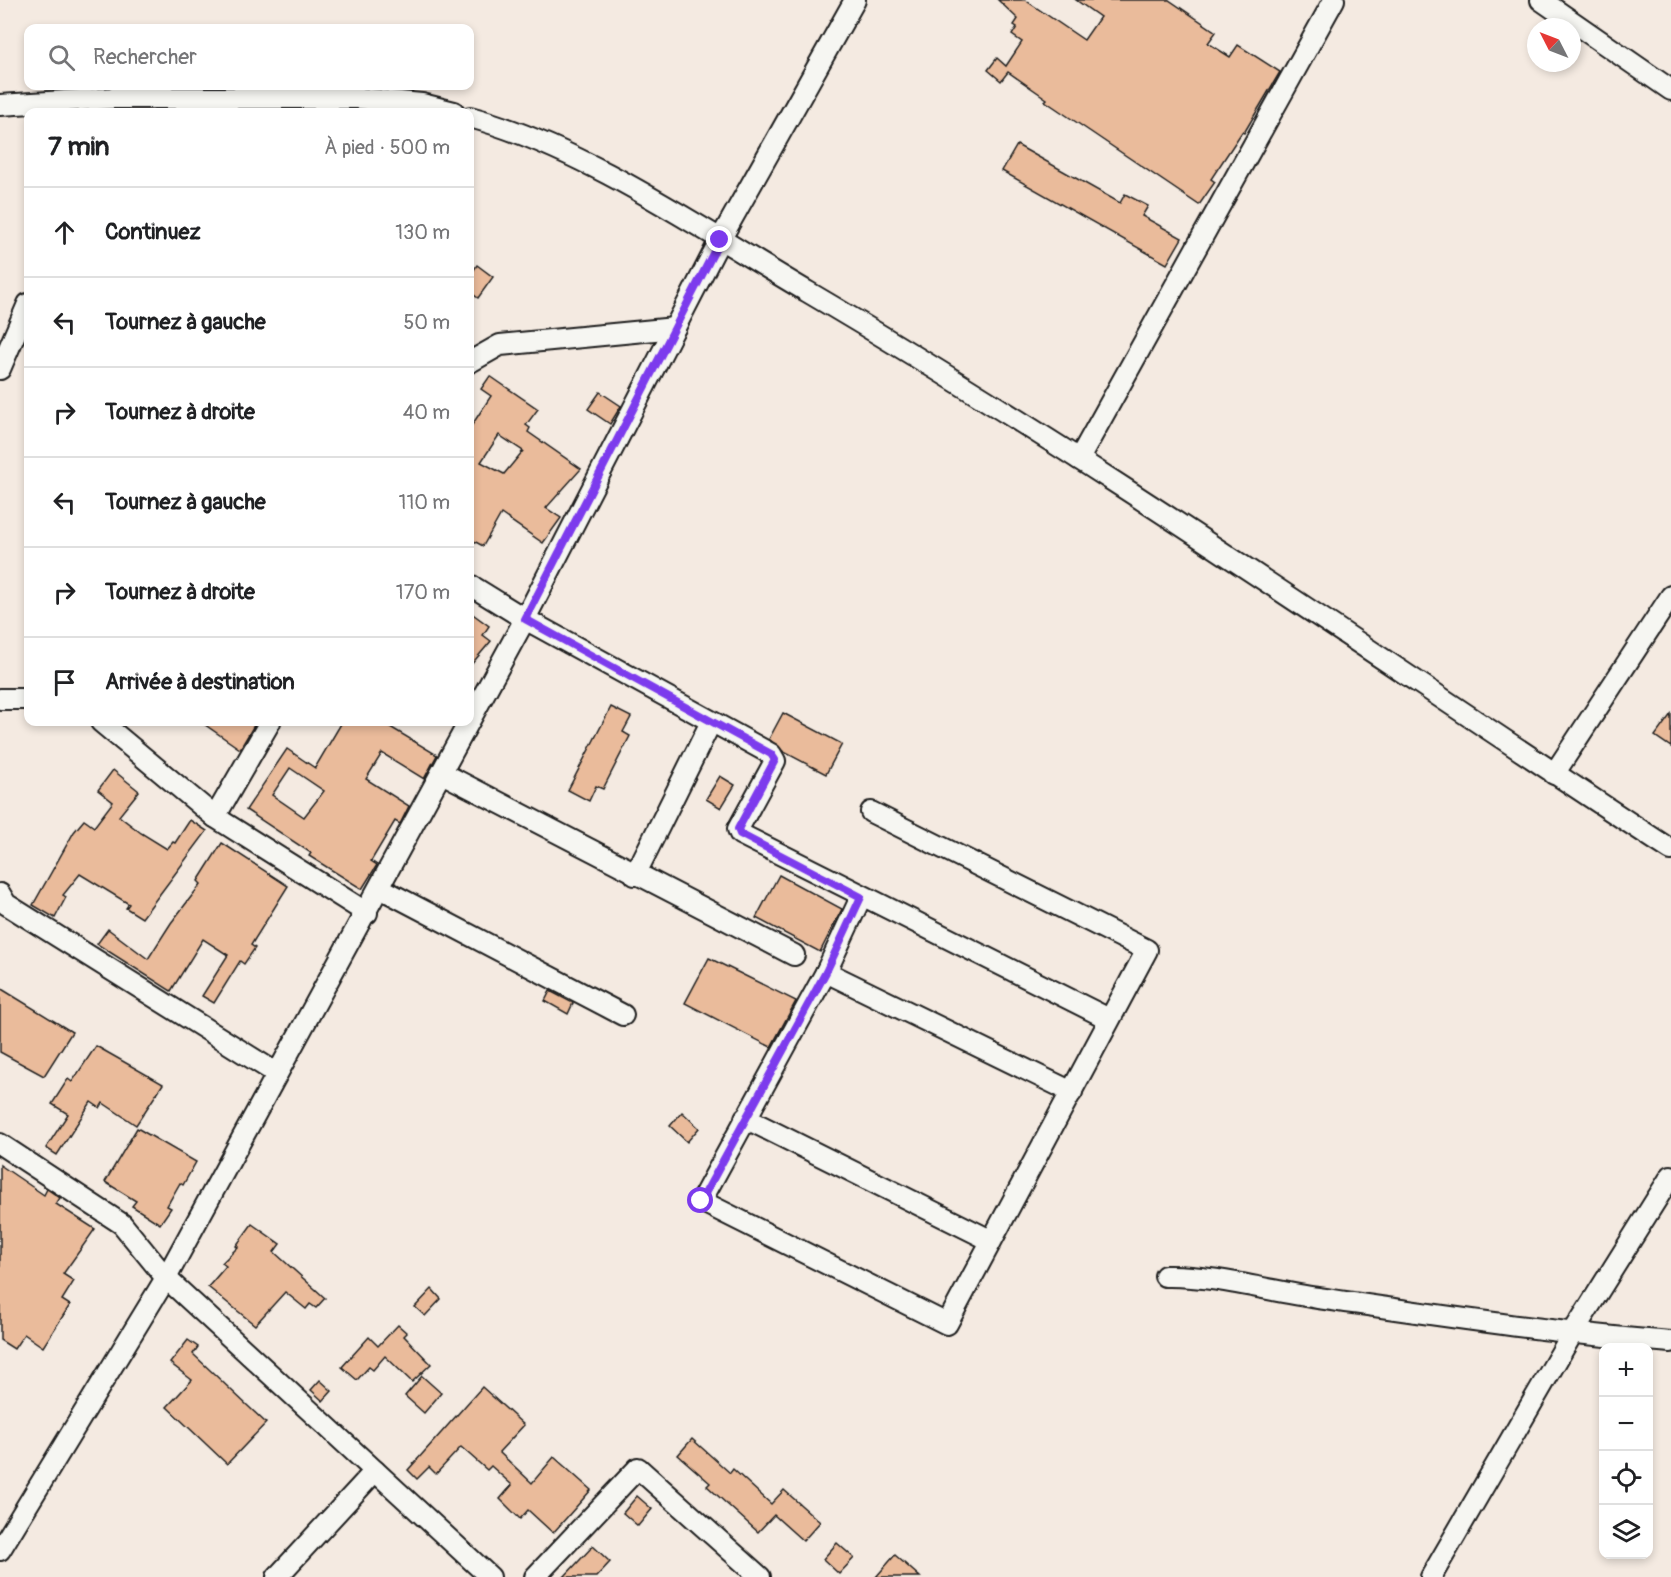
<!DOCTYPE html>
<html lang="fr">
<meta charset="utf-8">
<style>
:root{--surface:#fff;--page:#f2f2f2;--text:#202124;--muted:#757577;--line:#e0e0e0}
body{margin:0;font-family:Pangolin,sans-serif;background:var(--page);color:var(--text)}
.controls{position:absolute;right:18px;bottom:18px;display:grid;overflow:hidden;border-radius:12px;box-shadow:0 3px 9px #0003}
.controls button{width:54px;height:54px;display:grid;place-items:center;padding:0;border:0;border-bottom:2px solid var(--line);background:var(--surface);color:var(--text);font:30px sans-serif}
.compass{position:absolute;left:1527px;top:18px;width:54px;height:54px;border-radius:50%;background:var(--surface);box-shadow:0 3px 9px #0003;rotate:312deg}
.stop{position:absolute;width:18px;height:18px;margin:-14px;border:4px solid #7c3aed;border-radius:50%;background:#fff}
.stop.end{background:#7c3aed;border-color:#fff;box-shadow:0 2px 6px #0008}
.list{margin:0;padding:0;list-style:none}
h2{display:flex;justify-content:space-between;align-items:center;height:78px;margin:0;padding:0 24px;font-size:26px}
h2 small{font-size:20px;font-weight:400;color:var(--muted)}
.list li{display:grid;grid-template-columns:39px 1fr auto;gap:18px;align-items:center;box-sizing:border-box;height:90px;padding:0 24px;border-top:2px solid var(--line)}
.list b{display:block;font-size:22px;white-space:nowrap}
.list em{font-size:20px;font-style:normal;color:var(--muted)}
.icon{flex:none;width:33px;height:33px;fill:none;stroke:currentColor;stroke-width:2;stroke-linecap:round;stroke-linejoin:round}
.map{position:relative;flex:none;width:1671px;height:1577px;overflow:hidden}
.search{position:absolute;background:var(--surface);box-shadow:0 3px 9px #0003;left:24px;top:24px;width:450px;height:66px;display:flex;align-items:center;gap:15px;box-sizing:border-box;padding:0 21px;border-radius:12px;color:var(--muted);font-size:22px}
.panel{position:absolute;background:var(--surface);box-shadow:0 3px 9px #0003;left:24px;top:108px;width:450px;height:618px;border-radius:12px}
.map>svg:first-child{display:block}
.building{fill:#eabb9b;stroke:#1c1c1c;stroke-width:1.5;fill-rule:evenodd}
.lines{fill:none;stroke-linecap:round;stroke-linejoin:round}
.street-casing{stroke:#1c1c1c;stroke-width:24}
.street{stroke:#f6f6f2;stroke-width:20}
.route{stroke:#7c3aed;stroke-width:8}
</style>
<div class="map">
<svg width="1671" height="1577" viewBox="0 0 1671 1577">
<rect width="100%" height="100%" fill="#f4eae1"/>
<filter id="ink" filterUnits="userSpaceOnUse"><feTurbulence type="fractalNoise" baseFrequency=".0167" numOctaves="2"/><feDisplacementMap in="SourceGraphic" scale="12" xChannelSelector="R" yChannelSelector="G"/><feConvolveMatrix kernelMatrix="1 2 1 2 8 2 1 2 1" color-interpolation-filters="sRGB"/></filter>
<g filter="url(#ink)">
<!-- building -->
<g class="building">
<polygon points="998,0 1025,0 1084,40 1100,17 1076,0 1169,0 1216,32 1208,43 1230,57 1238,45 1280,72 1244,133 1242,132 1211,179 1215,182 1199,205 1045,101 1047,99 1008,72 1001,81 988,70 997,58 1006,66 1022,42 1012,35 1017,27 1014,25 1018,19"/>
<polygon points="1017,145 1120,203 1125,194 1148,206 1142,216 1182,238 1167,264 1002,171"/>
<polygon points="477,265 493,277 478,298 470,292 470,276"/>
<path d="M490 376 538 409 526 425 530 428 528 432 581 469 546 508 561 518 543 543 501 514 483 546 470 539V428L491 396 481 389ZM499 435 523 451 504 474 481 462Z"/>
<polygon points="600,392 621,406 610,424 588,409"/>
<polygon points="470,612 489,626 483,635 491,641 470,666"/>
<polygon points="611,707 631,717 623,732 630,736 603,789 596,786 589,801 568,790"/>
<polygon points="783,713 842,744 826,774 784,752 769,739"/>
<polygon points="1671,714 1671,747 1655,736"/>
<polygon points="201,722 256,722 240,749"/>
<path d="M342 722H382L437 755 424 779 382 753 366 779 409 806 400 824 395 821 371 861 377 865 362 889 309 856 311 853 246 810 287 749 315 768ZM290 768 324 791 304 817 272 795Z"/>
<polygon points="113,770 139,791 119,816 141,833 167,849 173,842 175,843 190,820 207,831 142,918 126,908 129,904 80,874 63,895 66,897 55,918 33,905 74,832 84,820 94,827 113,802 98,790"/>
<polygon points="720,776 735,785 721,808 706,799"/>
<polygon points="222,843 288,886 251,945 255,948 244,964 240,961 214,1003 202,996 228,955 203,939 171,991 97,944 108,929 148,959 171,923 201,884 198,881"/>
<polygon points="779,875 842,909 820,952 756,918"/>
<polygon points="709,958 796,1001 771,1047 685,1003"/>
<polygon points="0,988 72,1032 44,1076 0,1052"/>
<polygon points="550,991 573,1003 568,1014 545,1001"/>
<polygon points="96,1046 163,1084 136,1125 103,1103 100,1108 91,1102 57,1155 46,1148 68,1114 52,1104 68,1079 72,1082"/>
<polygon points="682,1112 699,1128 687,1142 670,1126"/>
<polygon points="137,1128 196,1162 183,1185 180,1183 167,1206 171,1208 160,1224 132,1206 136,1201 105,1182"/>
<polygon points="0,1165 44,1195 47,1189 60,1198 56,1204 95,1229 63,1274 74,1281 62,1300 70,1305 43,1347 24,1334 14,1349 0,1340"/>
<polygon points="252,1224 280,1244 274,1252 325,1298 316,1308 310,1304 306,1309 285,1292 255,1325 208,1287 226,1266 222,1263 238,1247 236,1246"/>
<polygon points="432,1289 441,1299 425,1316 415,1307"/>
<polygon points="398,1325 407,1333 404,1336 431,1364 412,1382 385,1356 373,1370 369,1367 357,1380 342,1367 369,1337 378,1346"/>
<polygon points="188,1340 198,1347 193,1354 266,1423 227,1464 167,1407 192,1380 170,1363"/>
<polygon points="422,1376 441,1393 424,1413 405,1396"/>
<polygon points="320,1380 332,1391 323,1401 311,1390"/>
<polygon points="482,1387 524,1425 499,1452 532,1483 554,1457 591,1490 553,1533 528,1510 520,1519 500,1499 512,1485 491,1466 487,1470 461,1447 436,1474 429,1467 417,1479 408,1470"/>
<polygon points="692,1439 730,1473 733,1469 771,1504 784,1490 820,1522 803,1541 774,1515 758,1532 707,1486 710,1483 678,1455"/>
<polygon points="637,1496 652,1509 638,1526 623,1513"/>
<polygon points="837,1543 854,1558 839,1574 823,1559"/>
<polygon points="593,1546 610,1562 596,1577 564,1577"/>
<polygon points="895,1555 920,1577 876,1577"/>
</g>
<g class="lines">
<defs>
<g id="street">
<polyline points="1541,0 1671,90"/>
<polyline points="0,105 113,98 357,98 422,104 454,112"/>
<path d="M470 117C585 148 704 231 808 292 1104 466 1385 663 1671 850"/>
<polyline points="470,362 500,345 675,328"/>
<polyline points="0,369 28,304"/>
<polyline points="1079,459 1334,0"/>
<polyline points="470,585 525,619 771,754 775,761 738,829 740,834 1109,1019"/>
<polyline points="0,699 28,699"/>
<polyline points="101,722 215,817 367,913"/>
<polyline points="442,773 794,955"/>
<polyline points="1554,774 1671,596"/>
<polyline points="215,817 270,722"/>
<polyline points="635,875 711,722"/>
<polyline points="380,888 623,1015"/>
<polyline points="0,894 6,904 276,1073"/>
<polyline points="861,897 826,972 701,1201 947,1324 1147,950 871,812"/>
<polyline points="826,972 1072,1092"/>
<polyline points="745,1118 990,1240"/>
<polyline points="0,1144 122,1224 166,1278 490,1577"/>
<path d="M1165 1276C1216 1275 1268 1291 1318 1298 1436 1315 1553 1333 1671 1342"/>
<polyline points="0,1550 166,1278 525,619 720,240 855,0"/>
<polyline points="277,1577 375,1471"/>
<polyline points="535,1577 638,1468 760,1577"/>
<polyline points="1431,1577 1572,1334 1671,1176"/>
</g>
</defs>
<!-- street casing -->
<use href="#street" class="street-casing"/>
<!-- street -->
<use href="#street" class="street"/>
</g>
</g>
<g class="lines" filter="url(#ink)">
<!-- route -->
<polyline class="route" points="701,1201 826,972 861,897 740,834 738,829 775,760 771,754 525,619 720,240"/>
</g>
</svg>
<div class="controls">
<button>+</button>
<button>−</button>
<button><svg class="icon" aria-label="locate" viewBox="0 0 24 24"><circle cx="12" cy="12" r="6"/><path d="M12 2v4M12 18v4M2 12h4M18 12h4"/></svg></button>
<button><svg class="icon" aria-label="layers" viewBox="0 0 24 24"><path d="M12 4l9 5-9 5-9-5zM3 14l9 5 9-5"/></svg></button>
</div>
<svg class="compass" viewBox="-18 -18 36 36"><path d="M0-13l5 13h-10z" fill="#e53935"/><path d="M0 13l5-13h-10z" fill="#757577"/></svg>
<div class="stop" style="left:701px;top:1201px"></div>
<div class="stop end" style="left:720px;top:240px"></div>
<div class="search"><svg class="icon" aria-label="search" viewBox="0 0 24 24"><circle cx="10" cy="10" r="6"/><path d="M15 15l6 6"/></svg>Rechercher</div>
<section class="panel">
<h2>7 min<small>À pied · 500 m</small></h2>
<ul class="list">
<li><svg class="icon" aria-label="ahead" viewBox="0 0 24 24"><path d="M12 20V5M6 11l6-6 6 6"/></svg><div><b>Continuez</b></div><em>130 m</em></li>
<li><svg class="icon" aria-label="left" viewBox="0 0 24 24"><path d="M17 20v-9H6M10 6l-5 5 5 5"/></svg><div><b>Tournez à gauche</b></div><em>50 m</em></li>
<li><svg class="icon" aria-label="right" viewBox="0 0 24 24"><path d="M7 20v-9h11M14 6l5 5-5 5"/></svg><div><b>Tournez à droite</b></div><em>40 m</em></li>
<li><svg class="icon" aria-label="left" viewBox="0 0 24 24"><path d="M17 20v-9H6M10 6l-5 5 5 5"/></svg><div><b>Tournez à gauche</b></div><em>110 m</em></li>
<li><svg class="icon" aria-label="right" viewBox="0 0 24 24"><path d="M7 20v-9h11M14 6l5 5-5 5"/></svg><div><b>Tournez à droite</b></div><em>170 m</em></li>
<li><svg class="icon" aria-label="arrive" viewBox="0 0 24 24"><path d="M6 21V4h12l-3 4 3 4H6"/></svg><div><b>Arrivée à destination</b></div></li>
</ul>
</section>
</div>
